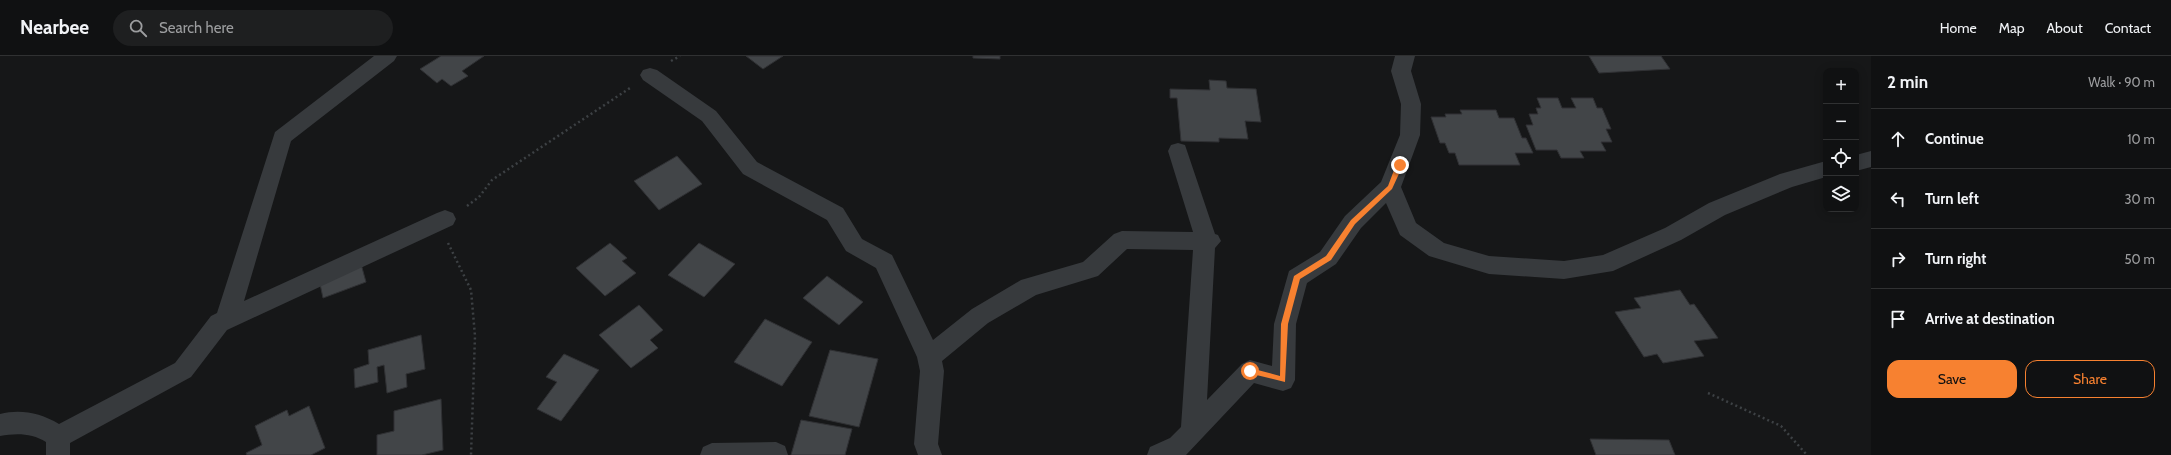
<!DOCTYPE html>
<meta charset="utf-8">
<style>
:root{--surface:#101112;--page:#1e1f20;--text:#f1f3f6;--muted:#9c9d9f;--line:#303132;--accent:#f78130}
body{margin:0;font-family:Cabin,sans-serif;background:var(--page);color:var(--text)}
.controls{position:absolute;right:12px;top:12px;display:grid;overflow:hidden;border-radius:8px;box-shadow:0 2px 10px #0003}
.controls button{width:36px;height:36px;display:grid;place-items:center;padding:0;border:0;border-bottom:1px solid var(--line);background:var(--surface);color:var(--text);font:20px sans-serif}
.stop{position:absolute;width:12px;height:12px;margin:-9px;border:3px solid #f78130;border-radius:50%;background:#fff}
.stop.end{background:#f78130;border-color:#fff;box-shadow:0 1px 4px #0008}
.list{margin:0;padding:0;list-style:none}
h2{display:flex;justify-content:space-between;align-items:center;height:52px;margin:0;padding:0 16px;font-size:17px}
h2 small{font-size:13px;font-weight:400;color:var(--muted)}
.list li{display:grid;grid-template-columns:26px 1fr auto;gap:12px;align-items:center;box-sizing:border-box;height:60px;padding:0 16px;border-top:1px solid var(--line)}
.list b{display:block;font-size:15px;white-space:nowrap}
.list em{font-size:13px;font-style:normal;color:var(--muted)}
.actions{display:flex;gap:8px;padding:12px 16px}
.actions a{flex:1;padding:9px 0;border:1px solid var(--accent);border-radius:12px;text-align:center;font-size:14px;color:var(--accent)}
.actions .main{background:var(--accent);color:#111}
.icon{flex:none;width:22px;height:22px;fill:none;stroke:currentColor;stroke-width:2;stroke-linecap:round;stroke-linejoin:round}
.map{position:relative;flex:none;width:1871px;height:399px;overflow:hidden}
header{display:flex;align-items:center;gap:24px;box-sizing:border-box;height:56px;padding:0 20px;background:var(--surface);border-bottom:1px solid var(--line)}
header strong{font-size:19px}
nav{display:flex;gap:22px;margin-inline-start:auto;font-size:14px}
.search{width:280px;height:36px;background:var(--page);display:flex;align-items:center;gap:10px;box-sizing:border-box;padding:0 14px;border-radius:22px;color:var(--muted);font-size:15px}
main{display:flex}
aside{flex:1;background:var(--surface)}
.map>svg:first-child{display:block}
.building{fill:#424548;stroke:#303134}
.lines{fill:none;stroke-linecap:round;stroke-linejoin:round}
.path{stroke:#3d4144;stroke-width:2.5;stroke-dasharray:2 3;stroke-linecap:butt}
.minor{fill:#373a3d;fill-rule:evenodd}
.route{fill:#f78130}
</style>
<header>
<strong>Nearbee</strong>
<div class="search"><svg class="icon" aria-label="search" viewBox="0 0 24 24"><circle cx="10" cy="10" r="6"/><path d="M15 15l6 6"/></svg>Search here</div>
<nav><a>Home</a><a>Map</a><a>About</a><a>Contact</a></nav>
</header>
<main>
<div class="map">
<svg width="1871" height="399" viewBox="0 0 1871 399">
<rect width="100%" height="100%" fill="#161718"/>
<!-- building -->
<g class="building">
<polygon points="441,0 484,0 462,15 468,20 451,30 442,23 437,27 420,13"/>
<polygon points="746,0 783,0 763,13"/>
<polygon points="973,0 1000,0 1000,3 973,2"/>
<polygon points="1589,0 1661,0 1670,13 1599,17"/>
<polygon points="1209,24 1226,25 1227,32 1256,33 1261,66 1245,65 1248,83 1219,82 1219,86 1181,85 1177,42 1170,42 1170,33 1210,34"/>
<polygon points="1537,42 1558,42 1562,52 1576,52 1571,42 1593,42 1597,52 1602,52 1611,73 1606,73 1612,86 1601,86 1606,95 1580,95 1584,102 1561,102 1557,94 1536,94 1526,69 1533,69 1529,58 1538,58 1536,52 1541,52"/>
<polygon points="1460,54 1496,54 1499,62 1514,62 1522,82 1526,82 1533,97 1515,97 1520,109 1459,109 1455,97 1449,97 1445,87 1440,87 1431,61 1446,61 1445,58 1462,58"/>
<polygon points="677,100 702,128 659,154 634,125"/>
<polygon points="610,187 627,202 622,205 636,217 605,240 576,212"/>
<polygon points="699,187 735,208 704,241 668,219"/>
<polygon points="361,208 366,226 323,242 319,223"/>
<polygon points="827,220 863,246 839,269 803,242"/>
<polygon points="1680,234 1690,249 1694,248 1718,282 1694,285 1704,300 1663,307 1657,298 1644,301 1615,256 1641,252 1634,242"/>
<polygon points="639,249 663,274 650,284 658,292 631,312 599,279"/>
<polygon points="765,263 812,286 782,330 734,306"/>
<polygon points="421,279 425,313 406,318 407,331 387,337 384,309 377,311 378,326 355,332 354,313 369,308 368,294"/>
<polygon points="830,294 878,303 859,371 809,360"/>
<polygon points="564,298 599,314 561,365 537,353 557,326 546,321"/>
<polygon points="441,343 443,394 422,399 377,399 377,379 394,375 394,355"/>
<polygon points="309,350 325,392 311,399 247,399 246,397 262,389 255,370 287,354 289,360"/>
<polygon points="801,364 852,373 845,399 791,399"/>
<polygon points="1590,383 1669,384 1675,399 1596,399"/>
</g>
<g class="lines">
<!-- path -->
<g class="path">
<polyline points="671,5 680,0"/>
<polyline points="467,150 479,141 492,124 630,32"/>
<polyline points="448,187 471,234 475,280 471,399"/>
<polyline points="1708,337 1781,370 1807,399"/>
</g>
<!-- minor -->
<g class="minor">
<path d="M374 0H397L394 5 291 85 244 245 437 157 445 154 453 157 456 163 453 169 227 274 191 321 70 387V399H46V386C32 377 16 377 0 380V358C21 353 40 357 59 368L175 307 211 260 217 257 275 76Z"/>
<polygon points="1395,0 1415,0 1411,15 1421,48 1420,79 1401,131 1416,167 1444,187 1489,200 1564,205 1603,199 1665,172 1709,147 1780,118 1826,105 1826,121 1792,131 1725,159 1681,184 1613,215 1564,223 1489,218 1429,200 1400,179 1386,147 1361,172 1336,208 1307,227 1296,268 1295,324 1291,332 1283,335 1254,327 1186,399 1147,399 1150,391 1170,382 1181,371 1193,194 1127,193 1098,220 1036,239 988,267 942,305 944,315 938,388 942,399 918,399 914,388 920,315 917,301 876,212 846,195 827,164 743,118 702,65 643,24 640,19 643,14 650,12 657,14 716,55 757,106 843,152 862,183 892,199 933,284 972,253 1021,224 1083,206 1114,178 1122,175 1193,176 1168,95 1171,89 1178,87 1185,89 1215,178 1218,179 1221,185 1215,192 1207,344 1242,308 1250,304 1272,310 1274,268 1289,215 1320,196 1345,160 1381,126 1400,79 1401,48 1391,15"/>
<polygon points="1871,95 1871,111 1856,115 1856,99"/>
<polygon points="776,386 785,390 788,399 700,399 703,391 712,387"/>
</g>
</g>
<!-- route -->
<polygon class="route" points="1400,106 1403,109 1392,133 1355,168 1331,204 1300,223 1288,268 1285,326 1248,317 1248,312 1250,312 1280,320 1281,268 1294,220 1326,200 1351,164 1388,130 1396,109"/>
</svg>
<div class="controls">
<button>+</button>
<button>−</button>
<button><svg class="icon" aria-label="locate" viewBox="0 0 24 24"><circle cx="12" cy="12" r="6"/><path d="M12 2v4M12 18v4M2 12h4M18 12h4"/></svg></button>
<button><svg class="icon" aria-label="layers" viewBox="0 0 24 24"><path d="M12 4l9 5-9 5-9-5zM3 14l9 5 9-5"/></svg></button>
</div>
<div class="stop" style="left:1250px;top:315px"></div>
<div class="stop end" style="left:1400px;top:109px"></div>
</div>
<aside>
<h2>2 min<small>Walk · 90 m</small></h2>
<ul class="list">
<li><svg class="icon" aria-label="ahead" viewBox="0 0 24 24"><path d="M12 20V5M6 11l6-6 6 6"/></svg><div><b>Continue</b></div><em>10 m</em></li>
<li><svg class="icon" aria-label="left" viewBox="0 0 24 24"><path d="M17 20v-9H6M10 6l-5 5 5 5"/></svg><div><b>Turn left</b></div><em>30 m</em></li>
<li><svg class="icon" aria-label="right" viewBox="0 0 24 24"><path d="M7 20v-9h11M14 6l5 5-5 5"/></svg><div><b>Turn right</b></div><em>50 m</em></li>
<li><svg class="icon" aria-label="arrive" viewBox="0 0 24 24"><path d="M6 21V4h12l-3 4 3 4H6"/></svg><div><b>Arrive at destination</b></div></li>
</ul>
<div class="actions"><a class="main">Save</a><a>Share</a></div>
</aside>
</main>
